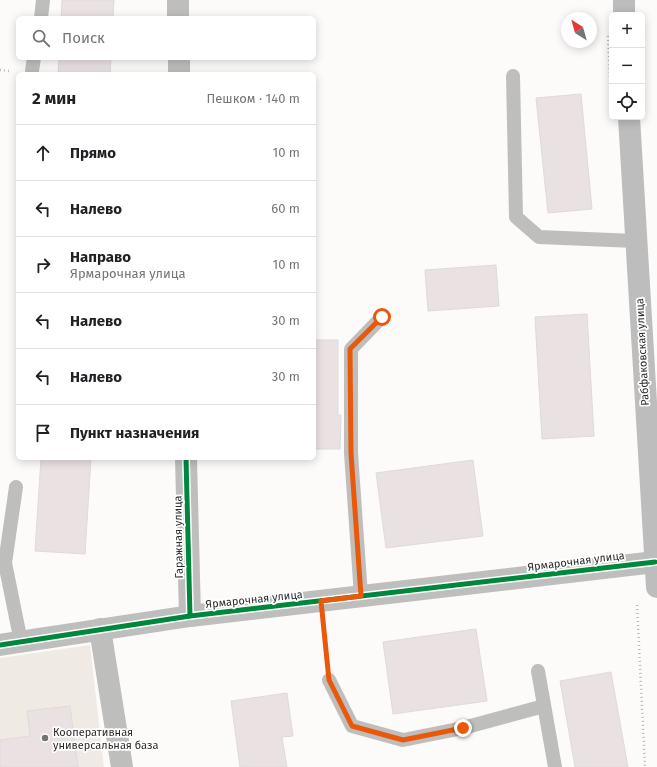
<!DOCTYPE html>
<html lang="ru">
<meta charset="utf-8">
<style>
:root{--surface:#fff;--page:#f2f2f2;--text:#202124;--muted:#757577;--line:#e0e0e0}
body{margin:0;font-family:"Fira Sans",sans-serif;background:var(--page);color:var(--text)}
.controls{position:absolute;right:12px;top:12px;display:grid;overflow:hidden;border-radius:6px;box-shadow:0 2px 10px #0003}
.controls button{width:36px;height:36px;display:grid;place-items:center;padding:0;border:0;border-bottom:1px solid var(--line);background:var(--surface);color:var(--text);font:20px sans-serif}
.compass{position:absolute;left:561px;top:12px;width:36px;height:36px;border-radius:50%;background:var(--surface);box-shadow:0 2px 10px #0003;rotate:323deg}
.stop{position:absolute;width:12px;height:12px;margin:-9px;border:3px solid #ea580c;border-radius:50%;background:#fff}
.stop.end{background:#ea580c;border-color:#fff;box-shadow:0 1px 4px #0008}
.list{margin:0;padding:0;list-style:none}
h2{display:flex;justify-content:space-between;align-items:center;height:52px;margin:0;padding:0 16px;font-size:17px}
h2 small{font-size:13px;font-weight:400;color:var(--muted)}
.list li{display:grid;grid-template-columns:26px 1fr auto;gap:12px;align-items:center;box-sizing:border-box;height:56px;padding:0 16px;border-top:1px solid var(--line)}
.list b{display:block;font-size:15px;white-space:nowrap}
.list p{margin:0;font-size:13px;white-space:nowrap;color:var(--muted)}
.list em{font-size:13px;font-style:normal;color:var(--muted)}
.icon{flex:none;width:22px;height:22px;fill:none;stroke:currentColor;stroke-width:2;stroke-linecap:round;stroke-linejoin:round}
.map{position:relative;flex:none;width:657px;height:767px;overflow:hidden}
.search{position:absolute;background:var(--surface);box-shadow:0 2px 10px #0003;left:16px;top:16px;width:300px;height:44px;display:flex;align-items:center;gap:10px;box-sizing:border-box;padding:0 14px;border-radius:6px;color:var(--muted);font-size:15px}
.panel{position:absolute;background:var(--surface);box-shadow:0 2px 10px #0003;left:16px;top:72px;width:300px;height:388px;border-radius:6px}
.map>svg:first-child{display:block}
.built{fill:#f0eae5}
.building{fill:#eae1e3;stroke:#dddbdb}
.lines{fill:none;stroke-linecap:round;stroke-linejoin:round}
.path{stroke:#bcbab9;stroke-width:2.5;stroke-dasharray:1 3;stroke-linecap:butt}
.lane{stroke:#bebebd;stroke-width:14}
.street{stroke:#bebebd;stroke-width:22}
.secondary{stroke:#bdbdbd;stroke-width:22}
.cycleway-casing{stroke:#fff;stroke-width:8}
.cycleway{stroke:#00873e;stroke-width:5}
.route{stroke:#ea580c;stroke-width:5}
.poi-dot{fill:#757472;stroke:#fff;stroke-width:1.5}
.labels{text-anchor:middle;stroke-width:3.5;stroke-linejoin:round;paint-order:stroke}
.street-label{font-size:11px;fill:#2c2b2a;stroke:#fff}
.poi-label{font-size:11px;fill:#2c2b2a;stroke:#fff;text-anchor:start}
</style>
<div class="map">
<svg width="657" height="767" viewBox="0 0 657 767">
<rect width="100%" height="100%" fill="#fdfbf9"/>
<!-- built -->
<polygon class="built" points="90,645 104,767 0,767 0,658"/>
<!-- building -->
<g class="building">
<polygon points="62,0 114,0 113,18 61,18"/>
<polygon points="59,58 111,58 110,74 58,74"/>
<polygon points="581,94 592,209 548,213 536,98"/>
<polygon points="496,265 499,306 428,311 425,270"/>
<polygon points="587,314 594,436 542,439 535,317"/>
<polygon points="314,340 338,340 338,415 341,415 340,449 314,449"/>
<polygon points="41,458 91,458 85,554 35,551"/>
<polygon points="473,460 483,536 386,548 376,473"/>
<polygon points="476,629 487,701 393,714 383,642"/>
<polygon points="611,672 628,767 575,767 560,681"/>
<polygon points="287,693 293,736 282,737 287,767 240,767 231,701"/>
<polygon points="70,706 78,767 0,767 0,740 30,736 27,711"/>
</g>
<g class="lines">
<!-- path -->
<g class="path">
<polyline points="608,36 611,97"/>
<polyline points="0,70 9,71"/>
<polyline points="637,605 645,767"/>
<polyline points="323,627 326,657"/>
</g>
<!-- lane -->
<g class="lane">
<polyline points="41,18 43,0"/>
<polyline points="32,71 34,58"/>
<polyline points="513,76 516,217 539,237 635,241"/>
<polyline points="16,487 5,563 21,642"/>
<polyline points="361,596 351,453 351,349 382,317"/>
<polyline points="538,671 555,767"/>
<polyline points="329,680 352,726 403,740 463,728 544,706"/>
</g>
<!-- street -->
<g class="street">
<polyline points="178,0 178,18"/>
<polyline points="179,58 179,74"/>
<polyline points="186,458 190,616"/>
<polyline points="100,629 122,767"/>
<polyline points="0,645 190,616 655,562"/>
</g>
<!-- secondary -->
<g class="secondary">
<polyline points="624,0 624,15"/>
<polyline points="629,117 657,587"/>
</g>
<defs>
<g id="cycleway">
<polyline points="186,458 190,616"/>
<polyline points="0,645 190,616 655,562"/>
</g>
</defs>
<!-- cycleway casing -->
<use href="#cycleway" class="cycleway-casing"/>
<!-- cycleway -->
<use href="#cycleway" class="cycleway"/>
</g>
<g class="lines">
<!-- route -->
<polyline class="route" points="382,317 350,349 351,453 361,596 321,601 329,680 352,726 403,740 463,728"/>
</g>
<!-- markers -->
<circle class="poi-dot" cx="45" cy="738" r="4"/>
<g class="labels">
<!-- street labels -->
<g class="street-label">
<text transform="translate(642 352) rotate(-93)" y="4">Рабфаковская улица</text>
<text transform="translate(178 537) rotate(-91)" y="4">Гаражная улица</text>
<text transform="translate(576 561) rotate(-7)" y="4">Ярмарочная улица</text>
<text transform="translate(254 599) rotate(-6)" y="4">Ярмарочная улица</text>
</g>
<!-- poi labels -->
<g class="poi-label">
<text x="53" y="736">Кооперативная<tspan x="53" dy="13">универсальная база</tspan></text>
</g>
</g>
</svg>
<div class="controls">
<button>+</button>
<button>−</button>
<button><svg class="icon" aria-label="locate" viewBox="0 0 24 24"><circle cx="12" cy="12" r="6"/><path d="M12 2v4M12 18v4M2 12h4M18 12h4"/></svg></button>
</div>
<svg class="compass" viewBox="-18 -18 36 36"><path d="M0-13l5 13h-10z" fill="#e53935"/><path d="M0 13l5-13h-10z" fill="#757577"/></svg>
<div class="stop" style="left:382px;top:317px"></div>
<div class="stop end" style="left:463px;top:728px"></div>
<div class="search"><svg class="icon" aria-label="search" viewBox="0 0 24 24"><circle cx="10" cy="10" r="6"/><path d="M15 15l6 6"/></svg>Поиск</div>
<section class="panel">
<h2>2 мин<small>Пешком · 140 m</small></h2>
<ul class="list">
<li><svg class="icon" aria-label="ahead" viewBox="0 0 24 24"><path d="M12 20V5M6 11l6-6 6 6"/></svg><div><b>Прямо</b></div><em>10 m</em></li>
<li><svg class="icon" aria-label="left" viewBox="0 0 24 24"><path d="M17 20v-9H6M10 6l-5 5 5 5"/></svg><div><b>Налево</b></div><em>60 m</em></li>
<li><svg class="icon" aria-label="right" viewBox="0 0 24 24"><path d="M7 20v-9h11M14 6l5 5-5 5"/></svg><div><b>Направо</b><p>Ярмарочная улица</p></div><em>10 m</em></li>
<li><svg class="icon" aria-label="left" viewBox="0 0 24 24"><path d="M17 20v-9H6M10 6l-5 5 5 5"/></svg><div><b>Налево</b></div><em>30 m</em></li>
<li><svg class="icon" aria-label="left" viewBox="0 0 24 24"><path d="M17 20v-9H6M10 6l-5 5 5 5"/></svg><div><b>Налево</b></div><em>30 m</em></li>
<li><svg class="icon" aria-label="arrive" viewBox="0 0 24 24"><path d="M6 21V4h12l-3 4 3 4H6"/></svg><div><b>Пункт назначения</b></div></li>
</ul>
</section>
</div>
